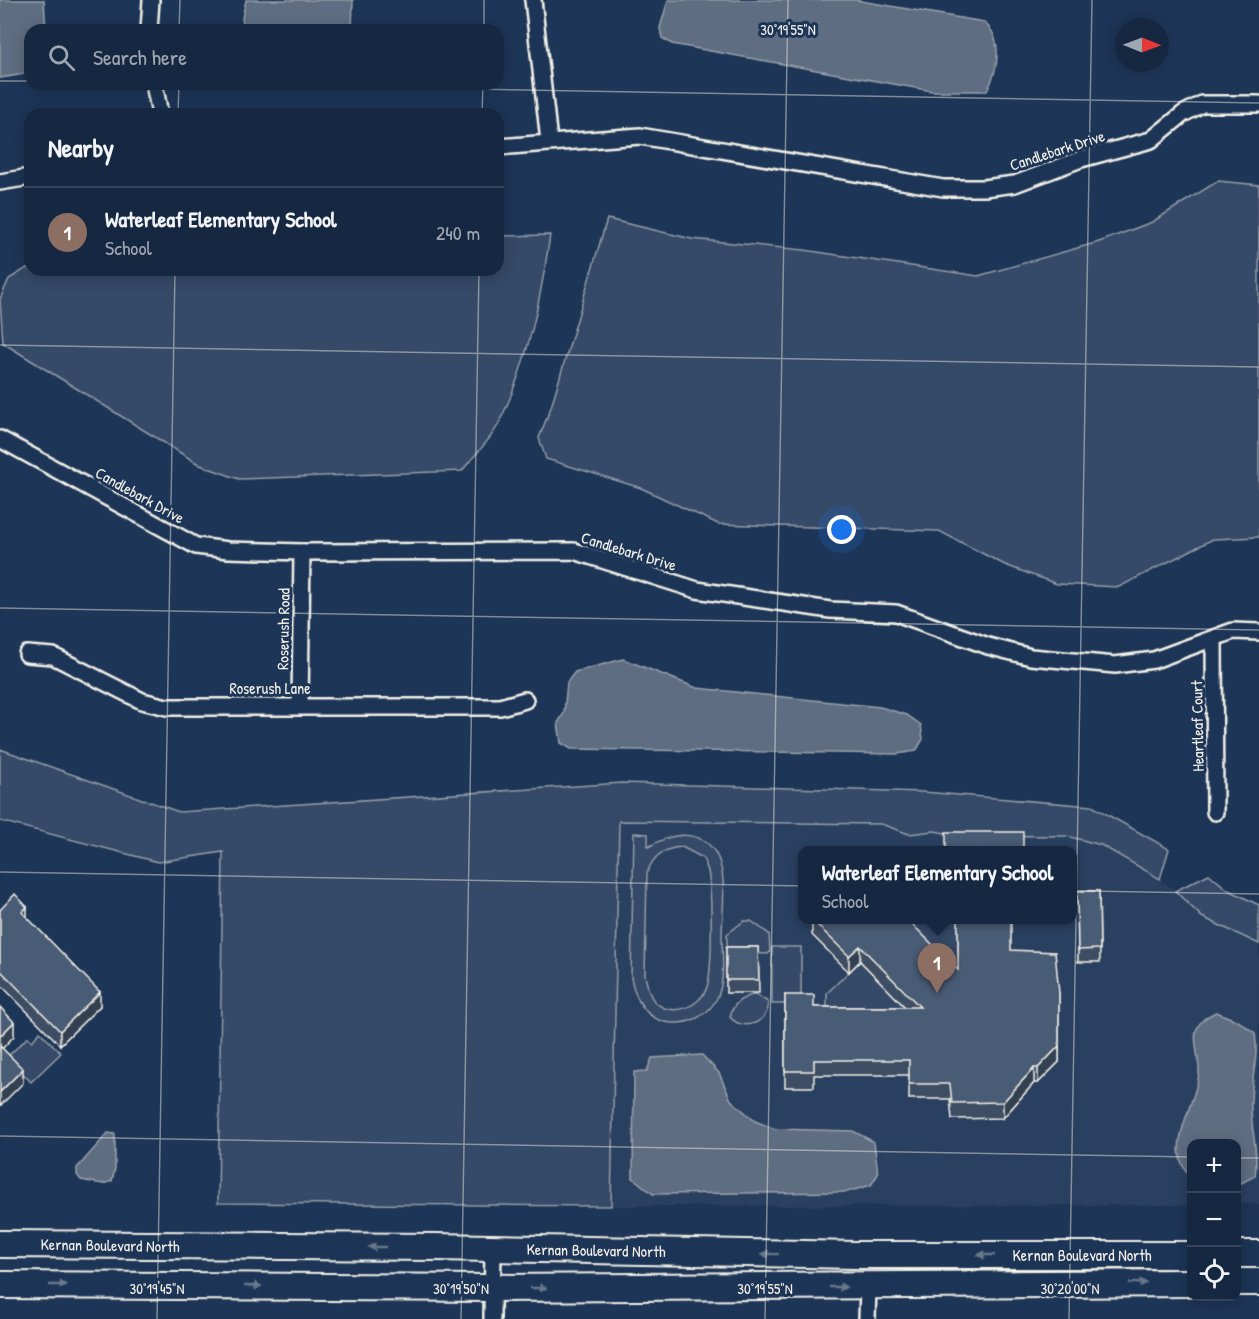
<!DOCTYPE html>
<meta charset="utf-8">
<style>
:root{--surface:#162841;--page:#1f3048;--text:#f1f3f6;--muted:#9ea6b1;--line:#35445a;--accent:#d6ab8b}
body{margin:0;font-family:"Patrick Hand",sans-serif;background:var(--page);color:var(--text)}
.controls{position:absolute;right:18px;bottom:18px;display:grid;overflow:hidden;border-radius:12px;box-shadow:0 3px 15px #0003}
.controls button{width:54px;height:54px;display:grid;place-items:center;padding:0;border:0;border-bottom:2px solid var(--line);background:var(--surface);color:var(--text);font:30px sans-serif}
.compass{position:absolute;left:1115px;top:18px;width:54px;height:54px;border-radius:50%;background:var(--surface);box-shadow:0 3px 15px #0003;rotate:91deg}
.you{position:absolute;left:842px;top:530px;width:21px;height:21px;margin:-15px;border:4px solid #fff;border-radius:50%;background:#1a73e8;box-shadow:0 0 0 9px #1a73e833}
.badge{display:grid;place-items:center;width:39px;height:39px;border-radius:50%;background:var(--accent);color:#fff;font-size:20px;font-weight:700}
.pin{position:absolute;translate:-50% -50px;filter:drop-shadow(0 2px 3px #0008)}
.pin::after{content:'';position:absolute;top:32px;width:21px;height:18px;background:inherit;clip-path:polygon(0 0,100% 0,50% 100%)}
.popup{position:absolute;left:798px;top:846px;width:279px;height:78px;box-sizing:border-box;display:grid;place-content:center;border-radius:12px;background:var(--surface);filter:drop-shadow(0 2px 4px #0005);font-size:20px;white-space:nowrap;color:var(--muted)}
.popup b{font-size:22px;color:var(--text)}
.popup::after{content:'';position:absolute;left:50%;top:100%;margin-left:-12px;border:12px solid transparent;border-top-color:var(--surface)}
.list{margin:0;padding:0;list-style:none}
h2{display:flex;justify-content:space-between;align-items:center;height:78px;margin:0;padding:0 24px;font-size:26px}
h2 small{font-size:20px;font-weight:400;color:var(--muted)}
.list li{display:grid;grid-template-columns:39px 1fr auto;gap:18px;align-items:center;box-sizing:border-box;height:90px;padding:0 24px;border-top:2px solid var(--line)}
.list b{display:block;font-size:22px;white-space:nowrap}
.list p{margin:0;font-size:20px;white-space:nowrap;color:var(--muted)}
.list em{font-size:20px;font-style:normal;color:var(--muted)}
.icon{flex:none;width:33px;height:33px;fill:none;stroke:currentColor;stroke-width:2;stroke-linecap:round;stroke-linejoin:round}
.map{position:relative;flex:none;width:1259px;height:1319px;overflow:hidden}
.search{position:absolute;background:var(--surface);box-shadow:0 3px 15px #0003;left:24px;top:24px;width:480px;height:66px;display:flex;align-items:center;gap:15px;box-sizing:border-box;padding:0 21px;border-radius:18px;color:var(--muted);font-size:22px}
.panel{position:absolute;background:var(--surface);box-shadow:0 3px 15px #0003;left:24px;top:108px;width:480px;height:168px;border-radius:18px}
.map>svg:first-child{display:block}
.built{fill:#2a4060;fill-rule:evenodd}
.green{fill:#354a67;stroke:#949ea8;stroke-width:1.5;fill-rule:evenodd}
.water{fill:#5e6d82;stroke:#9aa2ab;stroke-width:1.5}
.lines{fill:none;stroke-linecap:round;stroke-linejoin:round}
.minor-casing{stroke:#f4f1e8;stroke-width:20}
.primary-casing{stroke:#f4f1e8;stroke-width:30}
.minor{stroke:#1d3557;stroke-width:15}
.primary{stroke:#1d3557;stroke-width:26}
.wall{fill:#3e4e64;stroke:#f4f1e8;stroke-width:1.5}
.shaded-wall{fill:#324051;stroke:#f4f1e8;stroke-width:1.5}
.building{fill:#485b74;stroke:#f4f1e8;stroke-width:1.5}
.oneway{fill:#68778a}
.ticks{fill:none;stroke:#f4f1e8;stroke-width:1.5;stroke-opacity:0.45}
.labels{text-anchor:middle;stroke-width:6;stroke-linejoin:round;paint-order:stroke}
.street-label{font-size:16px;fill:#f4f1e8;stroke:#1d3557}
.ticks-label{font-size:15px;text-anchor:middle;fill:#f4f1e8;stroke:#1d3557;stroke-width:6;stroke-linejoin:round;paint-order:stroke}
</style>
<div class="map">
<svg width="1259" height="1319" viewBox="0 0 1259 1319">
<rect width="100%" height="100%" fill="#1d3557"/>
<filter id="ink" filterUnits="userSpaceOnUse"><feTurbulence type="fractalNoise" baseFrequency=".0167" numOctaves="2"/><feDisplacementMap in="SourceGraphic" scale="12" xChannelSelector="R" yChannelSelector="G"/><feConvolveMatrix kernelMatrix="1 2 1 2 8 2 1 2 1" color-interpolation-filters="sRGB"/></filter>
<g filter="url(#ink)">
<!-- built -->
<path class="built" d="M619 821 881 824 909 834 934 831 957 835 1067 836 1101 845 1149 873 1259 944V1204H1237L1236 1144H1192L1191 1205 611 1206ZM802 850H1072V920H802Z"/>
<!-- green -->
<g class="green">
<polygon points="1218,181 1259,185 1259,537 1213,539 1119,587 1057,584 1005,565 939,531 718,524 641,488 546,459 539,438 551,407 607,219 692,239 804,250 978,276 1099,242 1152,222"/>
<path d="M550 235C541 298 528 361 501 419 493 438 474 455 462 471L239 479 200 465 3 343 0 299 9 279 30 266V270H498V236Z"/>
<polygon points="0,749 179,812 622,783 923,792 1092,806 1169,849 1160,879 1101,845 1067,836 957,835 934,831 909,834 881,824 619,821 611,1206 218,1203 223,852 158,862 0,821"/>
<path d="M634 833 648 834V847C684 825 719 833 723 880 725 899 722 918 722 936 722 955 726 982 716 1000 706 1018 685 1026 665 1022 643 1017 635 997 631 978ZM682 847 703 858 708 871C712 893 713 968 707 987 700 1008 670 1018 654 1001 648 993 647 984 645 975L647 874C652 856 664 848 682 847Z"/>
<polygon points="1209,874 1227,889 1259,905 1259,944 1202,917 1175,891"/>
<polygon points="903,920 958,920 958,968 949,977"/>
<polygon points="744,921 751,921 769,934 770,952 768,954 727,952 727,934"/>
<rect x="772" y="947" width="29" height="57"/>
<polygon points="860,961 913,1015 827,1022 827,993"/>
<path d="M755 994 768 1002C771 1022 743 1033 730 1017 733 1002 742 998 755 994Z"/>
<polygon points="40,1032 61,1053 31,1082 7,1057 28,1037 32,1041"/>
</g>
<!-- water -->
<g class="water">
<polygon points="0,0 44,0 46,30 30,30 30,73 0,78"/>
<polygon points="246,0 353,0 352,30 244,30 242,18"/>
<path d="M668 0H855L984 22C1004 39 998 70 987 91H932L672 44 662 38 660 28Z"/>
<polygon points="623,659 697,688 880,707 907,715 921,725 923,739 916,751 897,754 571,749 561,743 558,723 564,713 567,682 575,672"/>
<path d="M1216 1012 1238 1021 1255 1033C1259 1057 1251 1078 1251 1102 1250 1127 1259 1151 1255 1176L1237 1185 1236 1144H1192L1191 1177C1162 1149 1195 1108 1199 1073 1200 1059 1193 1043 1196 1031 1200 1020 1206 1017 1216 1012Z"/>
<polygon points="702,1055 719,1073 731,1100 755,1121 775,1129 853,1131 874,1142 878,1174 871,1185 847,1192 653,1194 633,1178 634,1072 647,1071 652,1058"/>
<polygon points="108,1133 115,1134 115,1169 112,1181 103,1184 81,1180 77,1175 77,1168"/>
</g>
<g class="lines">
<defs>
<g id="minor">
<polyline points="533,0 549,141"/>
<polyline points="149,30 151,0"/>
<polyline points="154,84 160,114"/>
<polyline points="498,147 640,136 943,188 984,188 1015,184 1081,159 1151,140 1183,114 1202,104 1259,104"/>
<polyline points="0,182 30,177"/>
<polyline points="0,439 196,546 228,550 302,552 574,551 697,590 830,610 896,613 988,646 1031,657 1115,665 1154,660 1233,631 1259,632"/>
<polyline points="1214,640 1215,812"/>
<polyline points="27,654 53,656 142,701 167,707 500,707 525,700"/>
<polyline points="300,705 302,552"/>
<polyline points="492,1319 493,1248"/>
<polyline points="867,1319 868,1287"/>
</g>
<g id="primary">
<polyline points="0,1244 436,1247 856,1255 1192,1255"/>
<polyline points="1236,1254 1259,1254"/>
<polyline points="1236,1282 1259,1282"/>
<polyline points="0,1285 492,1288 1192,1283"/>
</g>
</defs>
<!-- minor casing -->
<use href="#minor" class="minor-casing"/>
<!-- primary casing -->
<use href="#primary" class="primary-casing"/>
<!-- minor -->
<use href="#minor" class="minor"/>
<!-- primary -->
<use href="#primary" class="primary"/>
</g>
<!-- wall -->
<g class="wall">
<polygon points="1077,891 1099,891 1100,962 1078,962"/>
<polygon points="0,910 27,918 100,1006 60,1045 0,984"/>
<polygon points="812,920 958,970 1011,950 1059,993 1059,1062 1038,1083 1034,1083 1003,1118 952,1119 950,1099 909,1099 909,1075 814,1075 814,1087 785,1087 785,995 814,1007 905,1007 860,961 849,972 812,935"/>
<polygon points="726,947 758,947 759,993 726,993"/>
</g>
<!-- shaded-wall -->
<g class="shaded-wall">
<polygon points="27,907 27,921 22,912"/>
<polygon points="860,946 860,961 849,972 849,956"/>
<polygon points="100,992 100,1006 60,1045 60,1031"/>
<polygon points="14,1022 14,1036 0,1051 0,1036"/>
<polygon points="1059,1046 1059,1062 1038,1083 1038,1068"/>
<polygon points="1034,1068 1034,1083 1003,1118 1003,1102"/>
<polygon points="23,1069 23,1083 0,1106 0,1092"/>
</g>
<!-- building -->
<g class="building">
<rect x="946" y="832" width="77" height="18"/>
<polygon points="1077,891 1099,891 1100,949 1078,950"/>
<polygon points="15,894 27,907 22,912 100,992 60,1031 0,970 0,910"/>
<polygon points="812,920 908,920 958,970 958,920 1011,920 1011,950 1055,952 1059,993 1059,1046 1038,1068 1034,1068 1003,1102 952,1103 950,1084 909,1084 909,1060 814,1060 814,1071 785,1071 785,995 814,995 814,1007 920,1007 860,946 849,956"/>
<polygon points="726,947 758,947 759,980 726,980"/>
<polygon points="0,1007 14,1022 0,1036"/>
<polygon points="0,1046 23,1069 0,1092"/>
</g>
<!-- one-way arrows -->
<defs><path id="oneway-solid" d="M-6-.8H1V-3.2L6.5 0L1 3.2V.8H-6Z" transform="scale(1.5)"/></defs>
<g class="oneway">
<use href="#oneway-solid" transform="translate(377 1247) rotate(180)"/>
<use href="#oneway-solid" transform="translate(770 1254) rotate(-179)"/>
<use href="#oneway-solid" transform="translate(986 1255) rotate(180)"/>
<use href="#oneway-solid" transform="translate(1138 1283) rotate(-1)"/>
<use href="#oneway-solid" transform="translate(58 1285)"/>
<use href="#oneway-solid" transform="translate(253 1286)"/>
<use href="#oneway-solid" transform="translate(838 1287)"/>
<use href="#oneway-solid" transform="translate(538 1288)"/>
</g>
</g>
<!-- ticks -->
<path class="ticks" d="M179 30 180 0M484 30V0M0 81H30M182 84 1259 103M178 114 179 84M482 114 483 84M0 345 1259 367M0 608 1259 630M0 872 1259 894M0 1136 1192 1157M1236 1158H1259M157 1319 175 270M461 1319 479 270M765 1319 788 0M1069 1319 1092 0"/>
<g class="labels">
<!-- street labels -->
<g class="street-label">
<text transform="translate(1057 150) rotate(-18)" y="6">Candlebark Drive</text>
<text transform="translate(140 495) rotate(29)" y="6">Candlebark Drive</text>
<text transform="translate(629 551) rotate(17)" y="6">Candlebark Drive</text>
<text transform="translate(283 629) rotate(-89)" y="6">Roserush Road</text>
<text x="270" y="694">Roserush Lane</text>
<text transform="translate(1197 726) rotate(-91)" y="6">Heartleaf Court</text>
<text transform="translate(110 1245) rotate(1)" y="6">Kernan Boulevard North</text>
<text transform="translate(596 1250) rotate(1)" y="6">Kernan Boulevard North</text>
<text x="1082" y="1261">Kernan Boulevard North</text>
</g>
</g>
<g class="ticks-label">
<text x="788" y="35">30°19'55"N</text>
<text x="157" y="1294">30°19'45"N</text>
<text x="461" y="1294">30°19'50"N</text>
<text x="765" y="1294">30°19'55"N</text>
<text x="1070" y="1294">30°20'00"N</text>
</g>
</svg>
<div class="controls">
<button>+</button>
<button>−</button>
<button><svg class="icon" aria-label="locate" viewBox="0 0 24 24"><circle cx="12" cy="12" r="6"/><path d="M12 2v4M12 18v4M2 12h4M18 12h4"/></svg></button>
</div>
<svg class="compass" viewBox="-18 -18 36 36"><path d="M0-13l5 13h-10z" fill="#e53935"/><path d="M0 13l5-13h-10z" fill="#9ea6b1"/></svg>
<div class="you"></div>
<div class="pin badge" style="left:937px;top:993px;background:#8d6e63">1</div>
<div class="popup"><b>Waterleaf Elementary School</b>School</div>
<div class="search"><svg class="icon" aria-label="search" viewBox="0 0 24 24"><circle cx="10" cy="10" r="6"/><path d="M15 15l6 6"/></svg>Search here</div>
<section class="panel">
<h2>Nearby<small></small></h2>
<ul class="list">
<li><span class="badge" style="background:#8d6e63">1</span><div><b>Waterleaf Elementary School</b><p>School</p></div><em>240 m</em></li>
</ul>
</section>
</div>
